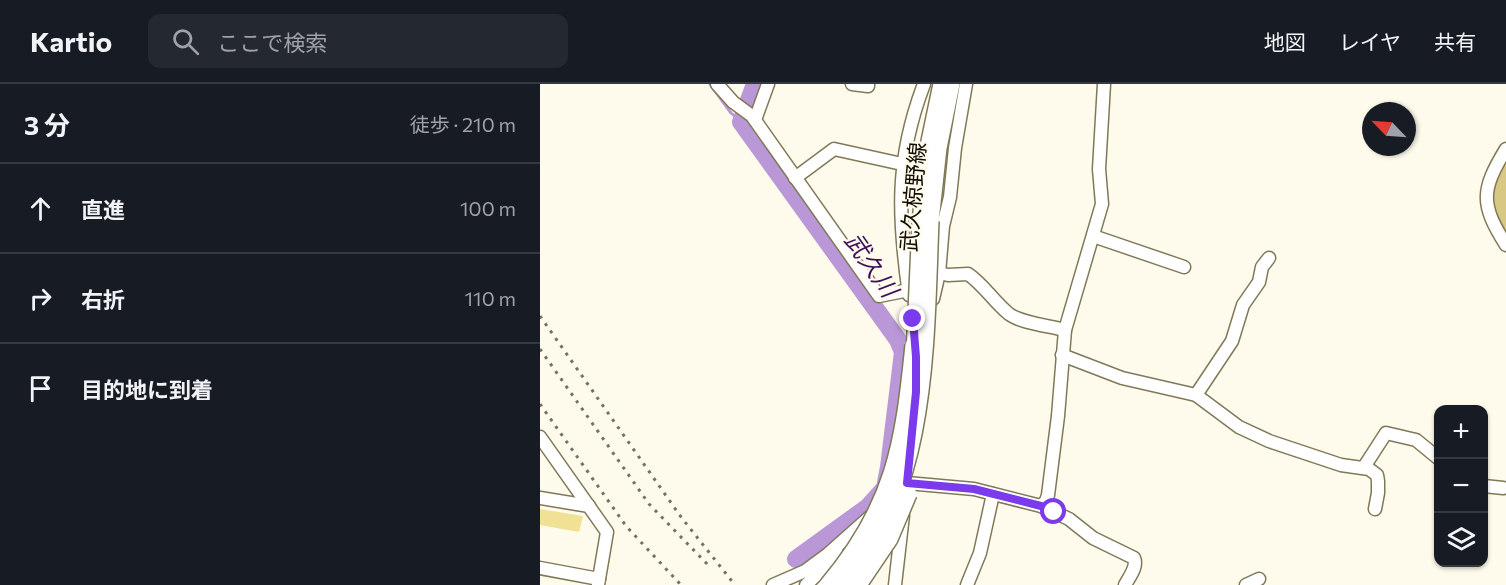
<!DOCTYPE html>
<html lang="ja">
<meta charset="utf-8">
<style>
:root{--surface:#171b24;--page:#242831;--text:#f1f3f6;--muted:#9ea1a6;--line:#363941}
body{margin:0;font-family:Commissioner,"Noto Sans JP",sans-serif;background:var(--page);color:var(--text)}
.controls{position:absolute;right:18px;bottom:18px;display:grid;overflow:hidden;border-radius:12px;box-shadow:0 2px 4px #0004}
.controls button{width:54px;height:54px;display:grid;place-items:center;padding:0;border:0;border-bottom:2px solid var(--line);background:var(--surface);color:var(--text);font:30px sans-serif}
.compass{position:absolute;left:822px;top:18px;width:54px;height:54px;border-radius:50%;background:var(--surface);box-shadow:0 2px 4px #0004;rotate:295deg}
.stop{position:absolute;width:18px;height:18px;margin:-14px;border:4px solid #7c3aed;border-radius:50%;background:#fff}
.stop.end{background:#7c3aed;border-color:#fff;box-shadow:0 2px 6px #0008}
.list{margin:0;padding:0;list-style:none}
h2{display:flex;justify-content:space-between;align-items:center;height:78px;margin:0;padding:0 24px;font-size:26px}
h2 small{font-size:20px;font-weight:400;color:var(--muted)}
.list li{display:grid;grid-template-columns:39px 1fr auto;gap:18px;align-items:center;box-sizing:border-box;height:90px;padding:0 24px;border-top:2px solid var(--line)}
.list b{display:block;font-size:22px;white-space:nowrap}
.list em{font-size:20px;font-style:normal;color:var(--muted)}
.icon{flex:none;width:33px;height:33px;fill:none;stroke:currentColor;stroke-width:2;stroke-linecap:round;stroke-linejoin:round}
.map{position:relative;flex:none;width:966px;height:501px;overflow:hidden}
header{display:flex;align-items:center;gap:36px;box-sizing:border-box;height:84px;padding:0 30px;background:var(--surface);border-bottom:2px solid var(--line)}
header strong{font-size:28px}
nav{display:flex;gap:33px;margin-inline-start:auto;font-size:21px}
.search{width:420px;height:54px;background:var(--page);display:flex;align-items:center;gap:15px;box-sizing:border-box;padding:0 21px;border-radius:12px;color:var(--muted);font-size:22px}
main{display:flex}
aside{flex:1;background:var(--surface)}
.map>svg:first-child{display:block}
.green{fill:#d8c883}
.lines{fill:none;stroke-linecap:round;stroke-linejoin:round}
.stream{stroke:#ba98d7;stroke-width:3}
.river{stroke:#ba98d7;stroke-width:18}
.building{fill:#f1e195}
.minor-casing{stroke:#807958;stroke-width:15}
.major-casing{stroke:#807958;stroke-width:18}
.minor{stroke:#fff;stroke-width:12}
.major{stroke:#fff;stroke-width:15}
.rail{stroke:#747165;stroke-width:3;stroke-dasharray:3 6;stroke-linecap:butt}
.major-bridge-casing{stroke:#807958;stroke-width:18;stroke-linecap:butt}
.major-bridge{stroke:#fff;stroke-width:15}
.route{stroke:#7c3aed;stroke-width:8}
.labels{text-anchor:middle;stroke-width:4.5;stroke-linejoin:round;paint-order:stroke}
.street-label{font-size:22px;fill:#0f0c02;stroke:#fefbed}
.water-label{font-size:24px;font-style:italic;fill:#3d0e59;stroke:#fefbed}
</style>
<header>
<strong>Kartio</strong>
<div class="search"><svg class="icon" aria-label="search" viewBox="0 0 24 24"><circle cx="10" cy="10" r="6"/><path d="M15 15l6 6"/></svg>ここで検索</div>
<nav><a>地図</a><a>レイヤ</a><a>共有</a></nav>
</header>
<main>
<aside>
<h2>3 分<small>徒歩 · 210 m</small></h2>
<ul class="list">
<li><svg class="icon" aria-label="ahead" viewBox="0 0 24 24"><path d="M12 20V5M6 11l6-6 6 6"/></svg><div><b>直進</b></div><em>100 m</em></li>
<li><svg class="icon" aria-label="right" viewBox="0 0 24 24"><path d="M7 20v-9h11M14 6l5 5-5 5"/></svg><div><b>右折</b></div><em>110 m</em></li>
<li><svg class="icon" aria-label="arrive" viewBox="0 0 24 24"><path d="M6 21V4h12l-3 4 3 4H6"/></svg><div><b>目的地に到着</b></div></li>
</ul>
</aside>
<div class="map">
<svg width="966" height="501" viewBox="0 0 966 501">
<rect width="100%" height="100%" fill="#fefbed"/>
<!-- green -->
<path class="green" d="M966 75V151C947 119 949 108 966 75Z"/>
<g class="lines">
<!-- stream -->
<polyline class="stream" points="170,0 191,29 201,38"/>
<!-- river -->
<polyline class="river" points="215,0 201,38 358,256 363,268 349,383 345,404 328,423 256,475"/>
</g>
<!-- building -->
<polygon class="building" points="0,425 43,432 39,448 0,441"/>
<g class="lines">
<defs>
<g id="minor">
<path d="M177 0 193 18 212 32 339 212 369 206 399 189 408 191 428 190C444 201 454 218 469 230 481 239 510 242 525 246"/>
<polyline points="312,0 328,2 328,0"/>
<polyline points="215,36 228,0"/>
<path d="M966 65C941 106 940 120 966 161"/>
<polyline points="255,94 294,65 362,80"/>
<polyline points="553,152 644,183"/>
<path d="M369 211C358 133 355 76 384 0"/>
<polyline points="393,215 399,189 403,142 410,113 415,64 426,0"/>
<polyline points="522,271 582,294 656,311 699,343 729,357 801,381 829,385 837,391 838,397 838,409 835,425"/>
<polyline points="656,311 692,257 703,221 719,198 722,183 729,174"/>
<polyline points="0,353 67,448 58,501"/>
<polyline points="824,383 846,349 876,356 898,374"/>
<polyline points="944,402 963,404"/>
<path d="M357 408 367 399 434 405 501 422 529 435 553 454 594 474C598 483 589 493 585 501"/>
<polyline points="0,414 49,422"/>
<polyline points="501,422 506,417 508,411 518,332 525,246 562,120 559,85 564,0"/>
<polyline points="0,484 59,495"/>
<polyline points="233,501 265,487 288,470 333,430"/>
<polyline points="266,501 298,470"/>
<polyline points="355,501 363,431"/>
<polyline points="427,501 440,469 453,410"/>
<polyline points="706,501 719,495"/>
</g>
<g id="major">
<polyline points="391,137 399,64 412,0"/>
<polyline points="380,138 388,62 401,0"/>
</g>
</defs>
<!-- minor casing -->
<use href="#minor" class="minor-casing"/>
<!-- major casing -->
<use href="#major" class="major-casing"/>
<!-- minor -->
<use href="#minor" class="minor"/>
<!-- major -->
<use href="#major" class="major"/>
<!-- rail -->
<g class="rail">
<polyline points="0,232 141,433 195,501"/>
<polyline points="0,265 109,420 171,484"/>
<polyline points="0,320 86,442 141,501"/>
</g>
<defs>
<g id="major-bridge">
<polyline points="374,271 380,138"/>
<path d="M287 501C354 422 363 360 373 261"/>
<path d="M303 501C390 410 386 255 391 137"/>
<polyline points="319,501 350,455 369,410"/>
</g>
</defs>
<!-- major-bridge casing -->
<use href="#major-bridge" class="major-bridge-casing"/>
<!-- major-bridge -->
<use href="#major-bridge" class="major-bridge"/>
</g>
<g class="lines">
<!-- route -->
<polyline class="route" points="373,235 376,273 376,308 367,399 434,405 501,422 514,428"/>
</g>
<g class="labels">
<!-- street labels -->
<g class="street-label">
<text transform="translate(373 113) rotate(-85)" y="8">武久椋野線</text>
</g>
<!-- water labels -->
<g class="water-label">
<text transform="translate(331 181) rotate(55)" y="8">武久川</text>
</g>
</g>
</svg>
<div class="controls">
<button>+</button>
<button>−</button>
<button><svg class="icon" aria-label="layers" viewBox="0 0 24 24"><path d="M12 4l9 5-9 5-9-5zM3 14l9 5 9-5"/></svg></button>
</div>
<svg class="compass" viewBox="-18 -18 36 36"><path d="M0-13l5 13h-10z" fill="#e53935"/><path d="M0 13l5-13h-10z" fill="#9ea1a6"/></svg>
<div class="stop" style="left:514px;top:428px"></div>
<div class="stop end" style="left:373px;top:235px"></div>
</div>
</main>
